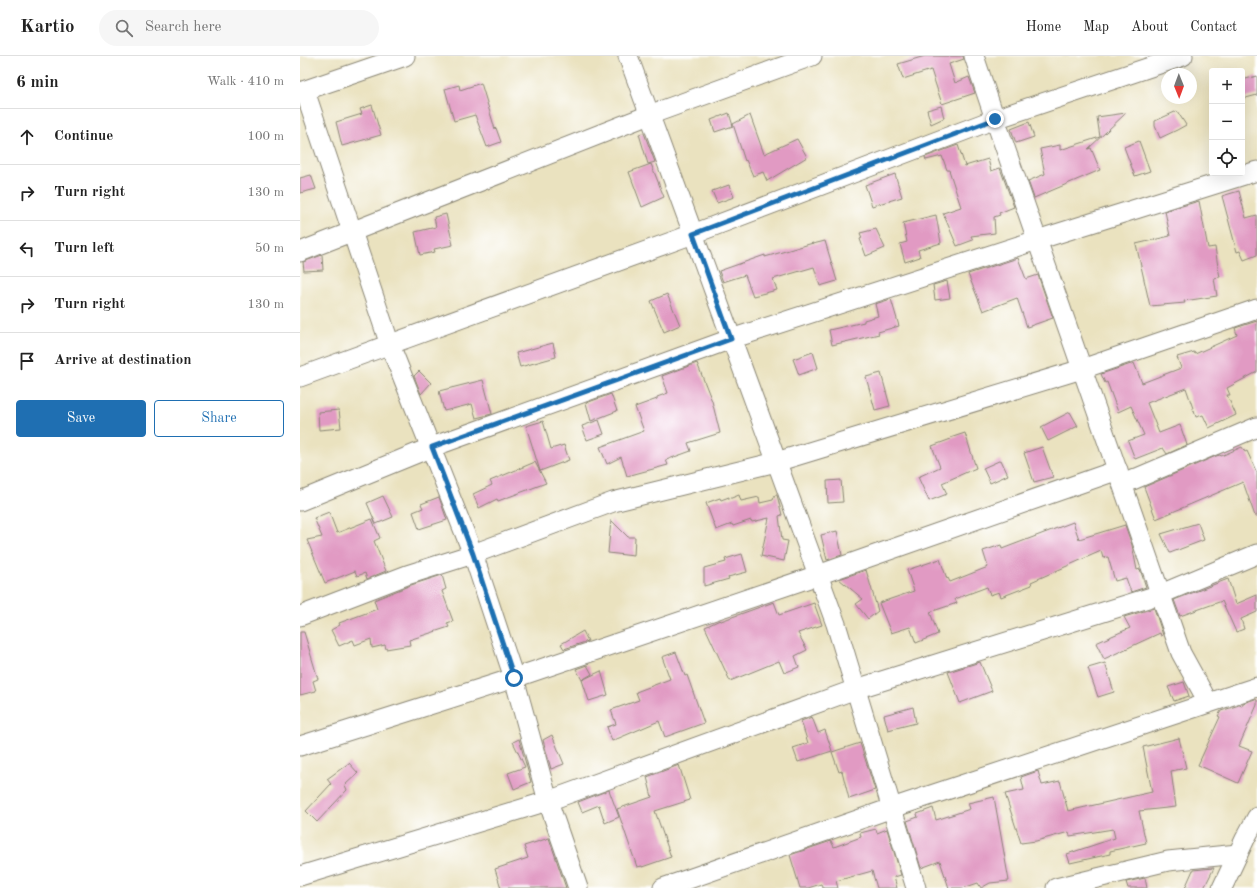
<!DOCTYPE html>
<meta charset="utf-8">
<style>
:root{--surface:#fff;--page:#f6f6f6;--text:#222;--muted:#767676;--line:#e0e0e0;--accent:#1f6fb2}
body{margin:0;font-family:"Old Standard TT",serif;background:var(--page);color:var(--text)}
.controls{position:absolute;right:12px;top:12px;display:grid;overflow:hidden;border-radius:4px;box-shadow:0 4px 16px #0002}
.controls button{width:36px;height:36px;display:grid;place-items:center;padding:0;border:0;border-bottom:1px solid var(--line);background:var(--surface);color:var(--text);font:20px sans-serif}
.compass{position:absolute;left:861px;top:12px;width:36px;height:36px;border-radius:50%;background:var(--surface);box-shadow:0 4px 16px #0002;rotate:179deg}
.stop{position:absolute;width:12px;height:12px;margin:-9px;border:3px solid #1f6fb2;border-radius:50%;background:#fff}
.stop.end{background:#1f6fb2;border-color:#fff;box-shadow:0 1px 4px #0008}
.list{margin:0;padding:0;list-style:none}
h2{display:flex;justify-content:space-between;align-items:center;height:52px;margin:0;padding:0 16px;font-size:17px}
h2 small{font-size:13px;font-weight:400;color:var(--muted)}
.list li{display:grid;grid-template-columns:26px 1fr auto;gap:12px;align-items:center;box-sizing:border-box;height:56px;padding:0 16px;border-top:1px solid var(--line)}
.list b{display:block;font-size:15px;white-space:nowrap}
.list em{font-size:13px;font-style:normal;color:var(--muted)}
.actions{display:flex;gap:8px;padding:12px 16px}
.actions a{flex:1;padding:9px 0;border:1px solid var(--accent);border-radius:4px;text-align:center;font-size:14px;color:var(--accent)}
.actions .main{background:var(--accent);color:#fff}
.icon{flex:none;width:22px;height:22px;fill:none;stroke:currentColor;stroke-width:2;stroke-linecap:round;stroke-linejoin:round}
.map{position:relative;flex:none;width:957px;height:832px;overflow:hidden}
header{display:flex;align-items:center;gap:24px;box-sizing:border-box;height:56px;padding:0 20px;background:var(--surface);border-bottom:1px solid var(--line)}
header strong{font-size:19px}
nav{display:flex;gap:22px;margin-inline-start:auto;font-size:14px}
.search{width:280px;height:36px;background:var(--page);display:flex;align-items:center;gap:10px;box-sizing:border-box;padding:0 14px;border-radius:22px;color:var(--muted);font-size:15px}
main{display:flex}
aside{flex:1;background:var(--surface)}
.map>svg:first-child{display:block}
.building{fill:#e19ac3}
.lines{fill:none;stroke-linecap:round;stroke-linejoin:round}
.street-casing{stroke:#8a8675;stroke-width:21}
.street{stroke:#fff;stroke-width:19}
.route{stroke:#1f6fb2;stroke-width:5}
</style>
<header>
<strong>Kartio</strong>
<div class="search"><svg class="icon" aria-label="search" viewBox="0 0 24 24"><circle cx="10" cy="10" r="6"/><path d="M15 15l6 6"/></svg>Search here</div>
<nav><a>Home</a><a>Map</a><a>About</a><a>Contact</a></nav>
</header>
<main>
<aside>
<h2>6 min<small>Walk · 410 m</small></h2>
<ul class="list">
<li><svg class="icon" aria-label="ahead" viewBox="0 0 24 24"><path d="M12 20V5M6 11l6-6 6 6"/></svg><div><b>Continue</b></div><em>100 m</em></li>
<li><svg class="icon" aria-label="right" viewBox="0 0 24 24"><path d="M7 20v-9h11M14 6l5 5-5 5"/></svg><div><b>Turn right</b></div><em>130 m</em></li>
<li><svg class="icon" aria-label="left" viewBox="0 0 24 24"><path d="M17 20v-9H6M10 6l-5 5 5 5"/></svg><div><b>Turn left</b></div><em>50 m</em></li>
<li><svg class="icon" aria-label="right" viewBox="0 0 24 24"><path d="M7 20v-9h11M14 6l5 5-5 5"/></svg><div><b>Turn right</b></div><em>130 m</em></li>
<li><svg class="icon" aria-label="arrive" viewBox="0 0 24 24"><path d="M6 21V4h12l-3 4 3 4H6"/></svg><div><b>Arrive at destination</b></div></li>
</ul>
<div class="actions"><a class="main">Save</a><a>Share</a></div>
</aside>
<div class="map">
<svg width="957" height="832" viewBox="0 0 957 832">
<rect width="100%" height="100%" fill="#fff"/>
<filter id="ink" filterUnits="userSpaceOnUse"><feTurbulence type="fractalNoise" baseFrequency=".025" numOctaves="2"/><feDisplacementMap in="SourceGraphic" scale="8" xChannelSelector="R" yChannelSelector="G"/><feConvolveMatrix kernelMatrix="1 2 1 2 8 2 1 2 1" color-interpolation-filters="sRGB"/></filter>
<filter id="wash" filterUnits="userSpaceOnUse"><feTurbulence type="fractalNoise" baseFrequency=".012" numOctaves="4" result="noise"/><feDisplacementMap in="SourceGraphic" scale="16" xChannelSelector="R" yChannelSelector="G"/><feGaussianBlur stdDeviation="0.9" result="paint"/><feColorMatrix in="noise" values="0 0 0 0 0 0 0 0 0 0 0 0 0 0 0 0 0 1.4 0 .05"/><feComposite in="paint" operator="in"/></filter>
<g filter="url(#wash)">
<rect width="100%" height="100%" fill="#eae2bf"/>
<g id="blocks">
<!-- building -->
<g class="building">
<polygon points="625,0 663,0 664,3 649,8 655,27 669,21 675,37 642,48 631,14 603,23 598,8"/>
<polygon points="957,20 957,39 942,43 942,24"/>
<polygon points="181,27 195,73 196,72 201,86 187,91 175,59 154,65 145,33 159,29 160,34"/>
<polygon points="72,49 81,79 42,90 36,66 62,58 60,53"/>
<polygon points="641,50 644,62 631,68 627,54"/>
<polygon points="877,55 886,69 877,74 860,82 855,70 855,65"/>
<polygon points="429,57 433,70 415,76 411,64"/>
<polygon points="826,57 788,93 791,92 800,114 734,142 728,125 745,118 740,93 760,89 760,94 800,81 797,61"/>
<polygon points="450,59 464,98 497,83 507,101 467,125 463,116 453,120 446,104 445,105 433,68"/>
<polygon points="729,66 734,81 716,87 711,73"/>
<polygon points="344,77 355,106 348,108 339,78"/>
<polygon points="839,85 850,115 835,120 824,91"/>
<polygon points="658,89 665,110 688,103 691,115 700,112 714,151 699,157 700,159 694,161 695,177 671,180 673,184 657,190 643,157 661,151 649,114 647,114 642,100 626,104 625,101"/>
<polygon points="351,108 364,141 342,151 329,116"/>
<polygon points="595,118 602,141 572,150 565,129"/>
<polygon points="11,119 16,133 0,137 0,122"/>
<polygon points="429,129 434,141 417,147 412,135"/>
<polygon points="939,135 946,162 957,159 957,199 944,204 940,195 937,196 922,140"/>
<polygon points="899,145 908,192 915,191 918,211 920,221 914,222 917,240 884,245 885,247 850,250 836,188 870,180 865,155"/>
<polygon points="146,158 153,189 134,193 135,196 120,199 115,176 136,171 134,161"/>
<polygon points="636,159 641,187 618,194 620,201 605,206 600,188 607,186 603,167"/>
<polygon points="576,173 585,192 566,200 560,183 562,182 560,177"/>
<polygon points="525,185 537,225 520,230 514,211 473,223 477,234 453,240 445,219 423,226 419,215 465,199 465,201 513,187 513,188"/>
<polygon points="22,199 23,214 4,215 3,206"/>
<polygon points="718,202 726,223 738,219 753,262 727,271 717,242 683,255 668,218"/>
<polygon points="647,225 650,242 635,244 633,229"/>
<polygon points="367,238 380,269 364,276 351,245"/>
<polygon points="591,243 599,270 578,276 579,278 532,289 529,274 564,266 564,264 578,260 575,248"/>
<polygon points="957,265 957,316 927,332 930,339 927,339 936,359 909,372 903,359 896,361 886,332 847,347 859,377 880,369 887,389 867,398 863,392 835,403 828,385 844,379 831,350 818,356 807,326 805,327 801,318 834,307 842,327 881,312 877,301 894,296 895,298 937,279 935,272"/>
<polygon points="253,287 256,301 220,311 216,297"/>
<polygon points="513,296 518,312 499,319 493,303"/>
<polygon points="397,307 412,345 420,377 388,387 391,395 366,404 368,409 327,420 321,401 307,408 300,391 344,375 335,351 357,343 357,341 368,337 362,320"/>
<polygon points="119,315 131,327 121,338 114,320"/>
<polygon points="581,317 590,350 575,354 566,321"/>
<polygon points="183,324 192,358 176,362 172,348 144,355 139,335"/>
<polygon points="311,338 317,355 291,365 286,347"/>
<polygon points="39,354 41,372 19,374 18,356"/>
<polygon points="770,356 778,370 748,385 741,371"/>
<polygon points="299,364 304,378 287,384 282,370"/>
<polygon points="243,365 251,393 264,389 269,404 240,415 226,370"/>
<polygon points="665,377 676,412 642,427 647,438 629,445 618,421 640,411 632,390 651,383 650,382"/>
<polygon points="742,391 753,421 734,426 724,397"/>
<polygon points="942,391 945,396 947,395 957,417 957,460 955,460 943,426 856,463 844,431 916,400 920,399 921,400"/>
<polygon points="701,404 708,419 690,427 683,412"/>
<polygon points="235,406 246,427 198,445 197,443 179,452 173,438 192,429 190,425"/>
<polygon points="541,424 543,446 528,447 527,425"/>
<polygon points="439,439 441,445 459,441 460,447 473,444 475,439 477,439 482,459 479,460 482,484 488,485 484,505 461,500 469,462 452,466 451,464 433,470 432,468 416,474 406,447 420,442 421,444 429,441 429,443"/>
<polygon points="83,440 93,461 76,468 67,447"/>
<polygon points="139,441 147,464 119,473 113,456 123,452 121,448"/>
<polygon points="29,456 37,477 72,463 80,482 74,485 86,515 67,523 65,517 57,520 55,515 25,527 7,484 22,481 14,462"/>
<polygon points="311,464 328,481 335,481 334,500 308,497"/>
<polygon points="773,466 779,483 825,469 832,489 837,514 840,513 846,531 831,536 826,522 815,525 808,501 803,502 801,495 731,526 732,529 701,541 699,536 690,539 687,531 655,543 657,547 630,556 638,578 616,587 610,571 591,577 579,547 614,535 607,514 640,503 647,523 648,522 650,526 688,511 683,495 701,489 702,493"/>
<polygon points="898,467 904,484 870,497 861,478"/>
<polygon points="537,475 542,499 527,504 521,479"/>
<polygon points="442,498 447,516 428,521 429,523 404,530 404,512 426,506 425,503"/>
<polygon points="566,514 578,555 568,563 556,548 563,543 539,523"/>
<polygon points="142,519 146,533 142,535 153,565 147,567 149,571 109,584 110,589 86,593 85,589 72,592 71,583 55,589 53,584 39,590 31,574 40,569 39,567 77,553 74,544 111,529"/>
<polygon points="928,523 936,548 957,539 957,556 941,563 944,573 936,576 922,545 880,560 874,544"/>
<polygon points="474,546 479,559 514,547 522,569 498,577 507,594 495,600 499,611 484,617 479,605 430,625 405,571 420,564 421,565"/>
<polygon points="854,552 863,579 861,580 860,577 804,603 796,587 830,572 824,561"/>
<polygon points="283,575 288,585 264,593 261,588"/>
<polygon points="0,576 4,576 18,623 13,625 16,635 0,639"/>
<polygon points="376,596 385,620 387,619 404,667 365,681 359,665 312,685 307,671 316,668 311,654 339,644 336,636 370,623 362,601"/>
<polygon points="680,606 692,635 660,647 648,616"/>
<polygon points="805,607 814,636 798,641 788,612"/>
<polygon points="287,609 292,618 282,624 276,613"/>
<polygon points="301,615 308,639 289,645 282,624"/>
<polygon points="884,626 889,640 874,645 868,631"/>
<polygon points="955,643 957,644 957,649 939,690 952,695 938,727 898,709 920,661 918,660 921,655 939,649 942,650 943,647"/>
<polygon points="613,651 616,667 588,674 584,659"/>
<polygon points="512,661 518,677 525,674 532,695 498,706 493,692 508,687 501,665"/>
<polygon points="252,679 264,708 251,713 243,684"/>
<polygon points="879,682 886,712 871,715 876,751 839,755 846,787 810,795 810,798 770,807 767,798 815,782 813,773 770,780 769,776 736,785 721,787 705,738 724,734 721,721 738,715 742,729 760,725 768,755 852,736 843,691"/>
<polygon points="219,683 231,726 214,733 208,717 225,711 213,686"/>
<polygon points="560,687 575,734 549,743 542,715 539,716 532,696"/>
<polygon points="49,707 58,717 45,729 47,734 17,766 6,755 31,728 27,723"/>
<polygon points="379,709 390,744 355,755 371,801 342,811 342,810 337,811 317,753 352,741 347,721"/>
<polygon points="309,734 319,761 305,767 299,749 282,756 278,746"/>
<polygon points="694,741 709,825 690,827 681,832 678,827 663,832 649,832 640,805 621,812 607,765 618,761 617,758 633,752 636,764 670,753 668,747"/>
<polygon points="576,773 577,777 587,773 601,819 594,821 597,832 577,832 572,815 536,825 538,832 523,832 521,828 508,832 500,832 490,799 531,785 534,791 561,781 560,777"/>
<polygon points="249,782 266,832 201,832 195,813 228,802 224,790"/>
<polygon points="914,812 904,832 885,832 893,814"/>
<polygon points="845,822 847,832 828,832 826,826"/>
</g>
</g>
</g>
<g filter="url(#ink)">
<use href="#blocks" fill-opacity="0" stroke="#8a8675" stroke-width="1"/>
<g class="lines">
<defs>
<g id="street">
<polyline points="328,0 536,568 616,832"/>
<polyline points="674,0 695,63 881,597 908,646"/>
<polyline points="5,35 90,289 173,498 214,622 248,745 556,633 861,538 957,498"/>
<polyline points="0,36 105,0"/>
<polyline points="0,196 349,59 512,0"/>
<polyline points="0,321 393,178 695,63 883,0"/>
<polyline points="823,428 957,371"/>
<polyline points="0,445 132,391 431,283 737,184 957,115"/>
<polyline points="0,560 107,519 173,498 313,446 476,406 782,313 957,253"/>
<polyline points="0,690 214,622 518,519 818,414"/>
<polyline points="0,820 248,745 278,832"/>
<polyline points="363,832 592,752 957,631"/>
<polyline points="756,832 868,805 938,798"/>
<polyline points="922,832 945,783 957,761"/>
</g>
</defs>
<!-- street casing -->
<use href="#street" class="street-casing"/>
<!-- street -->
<use href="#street" class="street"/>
</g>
</g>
<g class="lines" filter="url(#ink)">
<!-- route -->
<polyline class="route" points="214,622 173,498 132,391 431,283 393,178 695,63"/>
</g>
</svg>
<div class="controls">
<button>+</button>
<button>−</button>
<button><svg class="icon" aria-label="locate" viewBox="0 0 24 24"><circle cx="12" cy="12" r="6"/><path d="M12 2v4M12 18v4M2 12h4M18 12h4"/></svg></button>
</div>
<svg class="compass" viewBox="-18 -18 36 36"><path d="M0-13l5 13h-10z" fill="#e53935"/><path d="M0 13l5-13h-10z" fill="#767676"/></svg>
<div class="stop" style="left:214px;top:622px"></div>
<div class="stop end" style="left:695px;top:63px"></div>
</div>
</main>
